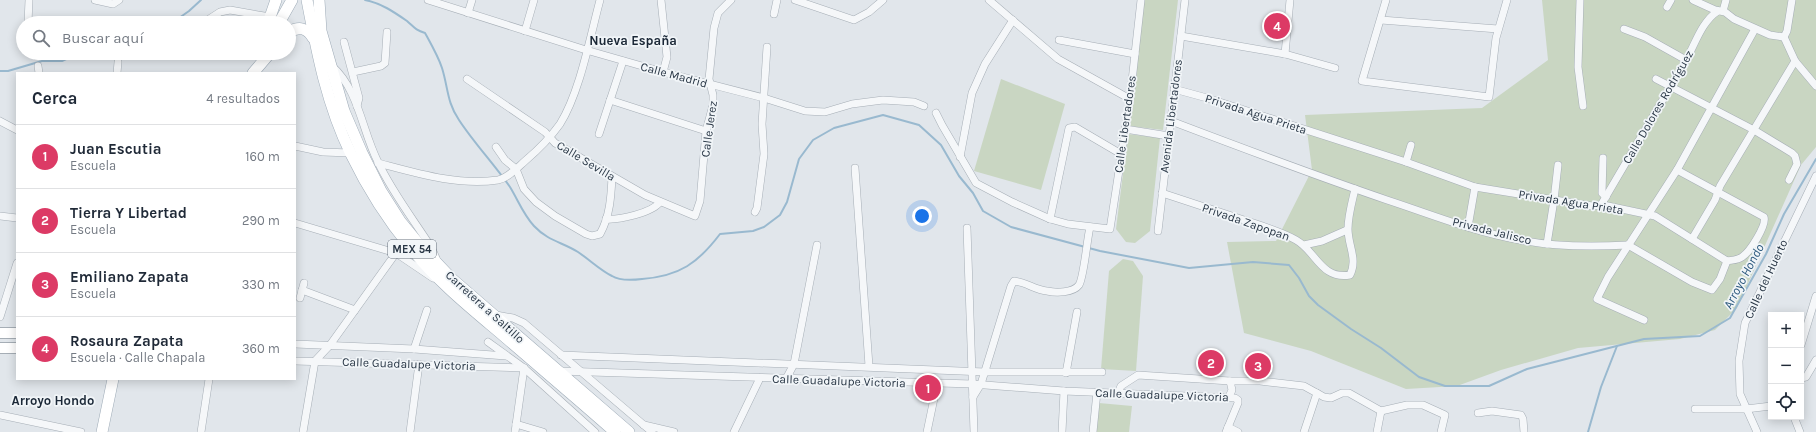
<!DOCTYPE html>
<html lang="es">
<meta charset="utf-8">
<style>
:root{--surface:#fff;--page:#f2f2f3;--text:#1f2937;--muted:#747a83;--line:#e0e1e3;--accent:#dc3a65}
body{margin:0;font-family:Karla,sans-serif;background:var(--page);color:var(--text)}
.controls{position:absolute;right:12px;bottom:12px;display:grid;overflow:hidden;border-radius:0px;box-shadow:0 2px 10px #0003}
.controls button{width:36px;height:36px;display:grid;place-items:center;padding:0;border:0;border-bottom:1px solid var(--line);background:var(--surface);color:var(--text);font:20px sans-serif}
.you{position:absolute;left:922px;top:216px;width:14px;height:14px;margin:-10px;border:3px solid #fff;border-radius:50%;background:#1a73e8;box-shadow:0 0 0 6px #1a73e833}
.badge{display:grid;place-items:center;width:26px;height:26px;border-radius:50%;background:var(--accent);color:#fff;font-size:13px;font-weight:700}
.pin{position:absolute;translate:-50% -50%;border:2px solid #fff;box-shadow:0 1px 4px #0006}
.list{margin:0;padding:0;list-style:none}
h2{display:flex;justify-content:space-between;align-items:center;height:52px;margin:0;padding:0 16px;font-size:17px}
h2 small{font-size:13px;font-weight:400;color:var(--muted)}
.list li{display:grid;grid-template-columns:26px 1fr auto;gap:12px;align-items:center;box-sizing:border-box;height:64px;padding:0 16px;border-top:1px solid var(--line)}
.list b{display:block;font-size:15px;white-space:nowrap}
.list p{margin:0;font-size:13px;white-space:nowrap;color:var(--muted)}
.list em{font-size:13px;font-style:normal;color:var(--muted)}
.icon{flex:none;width:22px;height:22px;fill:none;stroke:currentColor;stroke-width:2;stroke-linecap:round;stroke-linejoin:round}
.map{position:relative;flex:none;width:1816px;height:432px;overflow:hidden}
.search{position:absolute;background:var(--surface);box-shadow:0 2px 10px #0003;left:16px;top:16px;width:280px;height:44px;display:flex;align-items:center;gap:10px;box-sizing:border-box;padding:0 14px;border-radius:22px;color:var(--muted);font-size:15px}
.panel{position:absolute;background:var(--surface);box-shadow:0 2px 10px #0003;left:16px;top:72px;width:280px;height:308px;border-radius:0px}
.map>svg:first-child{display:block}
.green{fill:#c9d6c2}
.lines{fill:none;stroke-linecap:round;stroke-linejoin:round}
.stream{stroke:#99b9cf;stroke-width:2}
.street-casing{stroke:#a6aeb6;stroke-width:8}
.secondary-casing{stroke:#a6aeb6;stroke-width:12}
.primary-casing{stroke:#9facb8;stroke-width:12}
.street{stroke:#f5f7f9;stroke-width:7}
.secondary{stroke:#fff;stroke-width:10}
.primary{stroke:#fff;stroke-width:11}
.labels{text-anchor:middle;stroke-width:3.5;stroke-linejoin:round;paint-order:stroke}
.shield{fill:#f1f5f8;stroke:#646f7b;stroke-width:1}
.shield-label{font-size:11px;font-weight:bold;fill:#283645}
.street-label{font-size:12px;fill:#283645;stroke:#f1f5f8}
.neighbourhood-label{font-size:13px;font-weight:bold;fill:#1a2736;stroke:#f1f5f8}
.water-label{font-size:13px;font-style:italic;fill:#2d5a7e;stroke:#f1f5f8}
</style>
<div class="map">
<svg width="1816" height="432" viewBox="0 0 1816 432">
<rect width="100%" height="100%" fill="#e1e6eb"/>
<!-- green -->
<g class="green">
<polygon points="1143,0 1178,0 1163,130 1129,126"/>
<polygon points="1542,0 1816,0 1816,147 1801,165 1737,308 1715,330 1680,339 1578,348 1501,370 1457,386 1406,389 1311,351 1244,333 1227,242 1276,241 1312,170 1305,115 1482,108 1548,60"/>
<polygon points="1001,79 1065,104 1041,190 974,171"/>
<polygon points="1128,134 1160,138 1150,231 1135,243 1126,242 1116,229"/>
<polygon points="1123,259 1133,261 1143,276 1136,371 1101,369 1109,271"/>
<polygon points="1099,403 1132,406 1129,432 1096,432"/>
</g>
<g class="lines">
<!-- stream -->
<g class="stream">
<path d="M365 0C381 3 394 12 407 21 414 27 415 30 425 33 431 44 438 56 442 68 448 87 447 103 459 120 474 143 494 164 510 187 518 200 523 214 534 226 548 241 562 242 578 252 590 260 600 270 612 276 620 281 634 280 642 279 680 276 698 263 720 234L753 231 764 227 780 215 787 202 799 159 813 140 834 128 883 115 919 125 941 145 959 176 973 193 983 211 1011 227 1100 251 1189 268 1253 262 1289 265 1299 278 1309 296 1318 305 1351 329 1381 348 1419 377 1445 386H1489L1527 369 1644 339 1700 336 1730 318 1766 254 1784 214 1816 159"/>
<polyline points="172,23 189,11 201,0"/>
<polyline points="0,71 8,71 42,61 62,61 79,53"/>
<polyline points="1588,432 1601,387 1617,346"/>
</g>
<defs>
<g id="street">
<polyline points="95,0 113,4 119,0"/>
<polyline points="428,0 586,50 663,72 764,98 805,111 825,112 852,104 883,100 914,102 924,106"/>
<polyline points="661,0 667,57 663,72"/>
<polyline points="795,0 854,20 869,12 883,0"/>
<polyline points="989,0 1058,59 1130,99"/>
<polyline points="1386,0 1362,81 1489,97 1496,38 1507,0"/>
<polyline points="1580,0 1578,67 1583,106"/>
<polyline points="1693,0 1715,10 1725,12 1734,19 1770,35 1784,37"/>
<polyline points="1667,7 1671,0"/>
<polyline points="1723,11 1726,0"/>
<polyline points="468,13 472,0"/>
<polyline points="774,14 777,0"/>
<polyline points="1381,20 1498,29"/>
<polyline points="28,23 29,0"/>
<polyline points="203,23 220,12 230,10 270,17"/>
<polyline points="1624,29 1645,37 1686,60"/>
<polyline points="525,31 534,0"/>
<polyline points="1181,36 1285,54 1335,68"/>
<polyline points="1784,37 1795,61 1816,86"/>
<polyline points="1784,37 1787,31 1792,0"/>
<polyline points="1059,40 1135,54"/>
<polyline points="344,42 359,98 357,106"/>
<polyline points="35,53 36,56"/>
<polyline points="1285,54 1290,0"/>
<polyline points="38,66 39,73"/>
<path d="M332 66C359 90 362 131 378 162 392 192 413 219 431 247L436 258"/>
<polyline points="353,72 381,66 385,63 387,32"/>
<polyline points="117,73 118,62"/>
<polyline points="467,79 545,132 555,143 645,195 695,216 700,201 706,131 713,105 713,95 709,79 714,28 718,13 731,0"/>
<polyline points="1656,79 1754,130 1792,153 1795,156 1797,164 1789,180"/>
<polyline points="1174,89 1207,98 1406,162 1475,187 1592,206 1603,205 1655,216 1727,261"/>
<polyline points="610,100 706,131"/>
<polyline points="936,113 942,125 976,183 1012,202 1050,219 1068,224 1110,229 1130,99 1141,0"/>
<polyline points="0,121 17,130"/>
<path d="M1171 121C1242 148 1314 175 1387 200 1430 214 1474 232 1520 240 1555 247 1592 247 1628 245"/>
<polyline points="1125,129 1169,136"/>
<polyline points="599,134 623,61"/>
<polyline points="295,146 323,152 350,153"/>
<path d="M496 147 505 160 516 169 524 189 536 202 555 216 586 234 592 236 600 234C610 216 611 197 612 177"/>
<polyline points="960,157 972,93 985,64 1013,20"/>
<polyline points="1603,158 1602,193 1606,197"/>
<polyline points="1406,162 1411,145"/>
<path d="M378 163C416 173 458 186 498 180 508 178 517 168 525 161 538 150 550 138 560 124 580 92 590 37 600 0"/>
<polyline points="855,168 869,366"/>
<path d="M1677 170 1764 217C1767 225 1750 252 1742 257 1738 260 1732 260 1727 261"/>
<path d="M1162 193C1190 202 1217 211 1244 220 1262 226 1280 231 1296 240 1316 251 1321 280 1350 275 1358 259 1348 246 1348 229 1348 216 1352 202 1355 189"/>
<path d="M1601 205C1629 158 1657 110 1685 62 1695 45 1701 22 1718 11"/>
<polyline points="755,212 757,208 764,154 762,124 767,47"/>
<polyline points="0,216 17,218"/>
<path d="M606 219C619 220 652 213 660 202"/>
<polyline points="1050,219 1069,128 1075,127 1121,154"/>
<polyline points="295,223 396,253 433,278"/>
<polyline points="1468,227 1475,187"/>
<polyline points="967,228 974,432"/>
<polyline points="1158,231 1185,0"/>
<polyline points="1692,239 1715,200 1720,186 1795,61"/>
<polyline points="1547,244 1554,200 1558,165"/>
<polyline points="1304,245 1322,241 1347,230"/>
<polyline points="1628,245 1692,282 1712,290 1720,279 1727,261"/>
<polyline points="302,290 355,310"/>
<polyline points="300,298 304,283"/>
<polyline points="496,315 513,318 524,323 652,432"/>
<polyline points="0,317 17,263"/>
<polyline points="1644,320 1597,299 1608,277 1677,170 1755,29"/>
<polyline points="488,342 524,368 595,432"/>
<polyline points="295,344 414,349 506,356"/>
<polyline points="1801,345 1816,296"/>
<polyline points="414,349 427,310"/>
<polyline points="561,355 985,372 1102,372"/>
<polyline points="295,361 524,368"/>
<polyline points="559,371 972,384 1064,391 1235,398 1238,400 1238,403 1226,432"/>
<polyline points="1066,373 1077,312"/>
<polyline points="1801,378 1806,377 1816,360"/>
<polyline points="786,379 794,364 817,245"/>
<polyline points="1118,393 1121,386 1138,375 1230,381 1260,381 1304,386 1324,397 1331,398 1342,393 1349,393 1381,411"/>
<path d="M973 397 981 384 1011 286 1014 281C1026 282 1035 290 1047 291 1056 293 1073 293 1079 285 1084 277 1087 239 1090 227"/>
<polyline points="1229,397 1232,390 1230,381"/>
<polyline points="1695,409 1746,409 1771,406"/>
<polyline points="1381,411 1407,405 1423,405 1445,415 1441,432"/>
<polyline points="1478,413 1492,411 1521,415 1523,419 1524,432"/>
<polyline points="0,415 81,432"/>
<polyline points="1794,417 1800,432"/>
<polyline points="516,424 543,432"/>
<polyline points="644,425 674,432"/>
<polyline points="1228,427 1238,432"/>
<polyline points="201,432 209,379"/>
<polyline points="303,432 315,361 330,345 396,253"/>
<polyline points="410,432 419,364"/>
<polyline points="515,432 524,368"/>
<polyline points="734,432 760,378"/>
<polyline points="927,432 937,384"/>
<polyline points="1062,432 1064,391"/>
<polyline points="1093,432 1097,392"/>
<polyline points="1304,432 1317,393"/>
<polyline points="1377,432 1381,411"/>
<polyline points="1757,432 1740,394 1739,361 1745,323 1816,176"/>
</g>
<g id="secondary">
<polyline points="0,333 17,333"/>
<polyline points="0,348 17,348"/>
</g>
<g id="primary">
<path d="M307 0C317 53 327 105 351 154 367 187 387 219 411 248 438 282 472 309 505 337 542 369 579 400 615 432"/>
<polyline points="319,0 321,31 344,111 362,153 381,191 400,221 418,243 452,279 629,432"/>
<polyline points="268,23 276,0"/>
<polyline points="279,23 292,0"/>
<path d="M289 32C299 26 307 28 313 38"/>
<polyline points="253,73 270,53"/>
<polyline points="102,432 113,379"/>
</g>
</defs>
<!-- street casing -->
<use href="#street" class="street-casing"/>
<!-- secondary casing -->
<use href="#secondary" class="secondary-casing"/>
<!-- primary casing -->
<use href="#primary" class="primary-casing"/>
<!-- street -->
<use href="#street" class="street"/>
<!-- secondary -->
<use href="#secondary" class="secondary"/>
<!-- primary -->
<use href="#primary" class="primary"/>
</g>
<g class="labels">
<!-- shield labels -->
<rect class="shield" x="388" y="240" width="48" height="18" rx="3"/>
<g class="shield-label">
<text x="412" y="253">MEX 54</text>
</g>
<!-- street labels -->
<g class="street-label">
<text transform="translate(674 75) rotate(15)" y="4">Calle Madrid</text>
<text transform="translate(1658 107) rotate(-60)" y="4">Calle Dolores Rodríguez</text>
<text transform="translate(1256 114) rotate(18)" y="4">Privada Agua Prieta</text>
<text transform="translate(1171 116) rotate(-83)" y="4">Avenida Libertadores</text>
<text transform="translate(1125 124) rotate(-82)" y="4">Calle Libertadores</text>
<text transform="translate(709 129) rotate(-82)" y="4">Calle Jerez</text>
<text transform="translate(586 161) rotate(31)" y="4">Calle Sevilla</text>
<text transform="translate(1571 202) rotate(9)" y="4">Privada Agua Prieta</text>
<text transform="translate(1246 222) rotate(19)" y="4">Privada Zapopan</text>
<text transform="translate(1492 231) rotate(14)" y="4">Privada Jalisco</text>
<text transform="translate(1766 279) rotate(-65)" y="4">Calle del Huerto</text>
<text transform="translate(485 307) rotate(42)" y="4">Carretera a Saltillo</text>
<text transform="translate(409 364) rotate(2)" y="4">Calle Guadalupe Victoria</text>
<text transform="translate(839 381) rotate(2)" y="4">Calle Guadalupe Victoria</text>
<text transform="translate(1162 395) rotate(2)" y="4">Calle Guadalupe Victoria</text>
</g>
<!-- neighbourhood labels -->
<g class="neighbourhood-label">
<text x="633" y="45">Nueva España</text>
<text x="53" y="405">Arroyo Hondo</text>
</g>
<!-- water labels -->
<g class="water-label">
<text transform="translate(1743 276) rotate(-62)" y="5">Arroyo Hondo</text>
</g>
</g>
</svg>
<div class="controls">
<button>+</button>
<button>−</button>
<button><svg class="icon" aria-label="locate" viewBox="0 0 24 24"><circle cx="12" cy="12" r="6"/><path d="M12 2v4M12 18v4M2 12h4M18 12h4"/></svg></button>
</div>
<div class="you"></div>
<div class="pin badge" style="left:928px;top:388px">1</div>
<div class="pin badge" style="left:1211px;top:363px">2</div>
<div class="pin badge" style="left:1258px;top:366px">3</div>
<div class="pin badge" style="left:1277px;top:26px">4</div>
<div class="search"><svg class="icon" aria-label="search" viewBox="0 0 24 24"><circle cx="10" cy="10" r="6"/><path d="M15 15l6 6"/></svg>Buscar aquí</div>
<section class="panel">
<h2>Cerca<small>4 resultados</small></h2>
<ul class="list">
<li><span class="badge">1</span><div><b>Juan Escutia</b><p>Escuela</p></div><em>160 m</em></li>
<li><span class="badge">2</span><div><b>Tierra Y Libertad</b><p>Escuela</p></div><em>290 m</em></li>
<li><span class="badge">3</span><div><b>Emiliano Zapata</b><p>Escuela</p></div><em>330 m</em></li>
<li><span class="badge">4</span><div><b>Rosaura Zapata</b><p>Escuela · Calle Chapala</p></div><em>360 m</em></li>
</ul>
</section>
</div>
